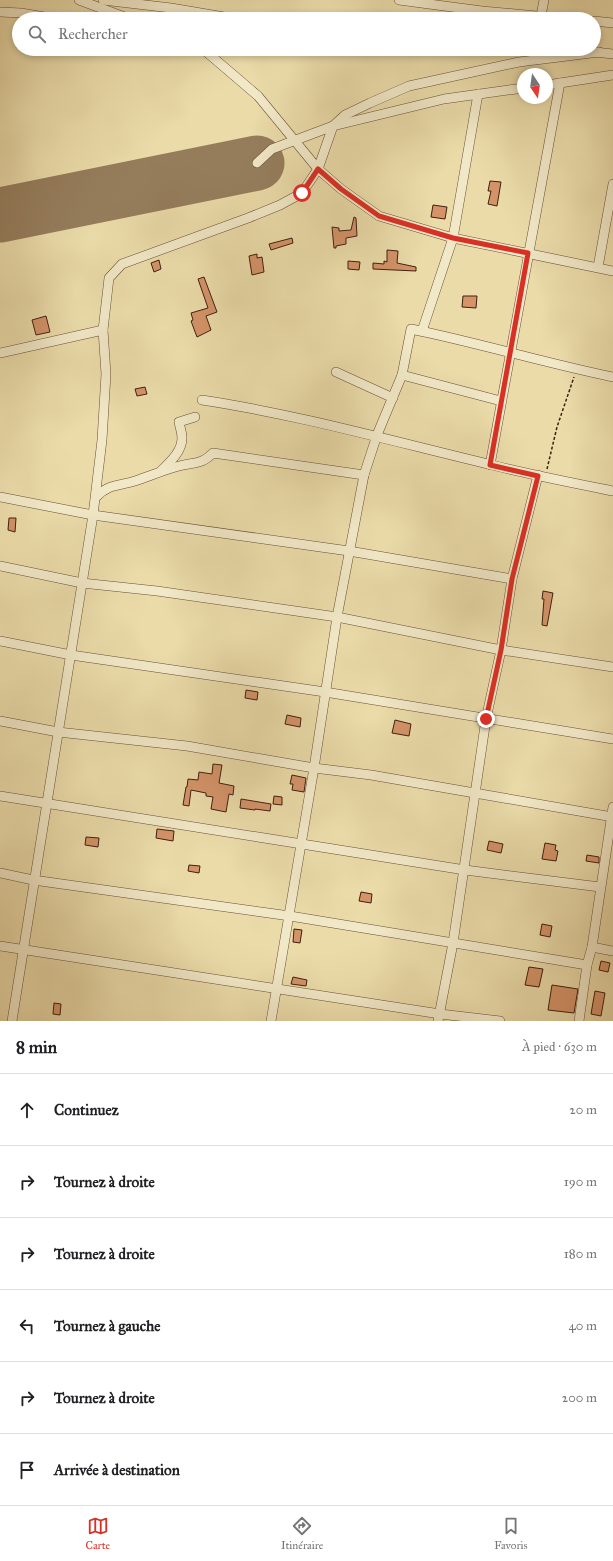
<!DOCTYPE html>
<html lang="fr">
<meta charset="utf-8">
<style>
:root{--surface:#fff;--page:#f2f2f2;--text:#202124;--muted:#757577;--line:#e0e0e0;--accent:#d93025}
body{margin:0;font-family:"IM FELL Great Primer",serif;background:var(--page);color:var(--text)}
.compass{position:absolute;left:517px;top:68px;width:36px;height:36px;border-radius:50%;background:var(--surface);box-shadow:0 2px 6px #0003;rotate:167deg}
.stop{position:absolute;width:12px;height:12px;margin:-9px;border:3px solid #d93025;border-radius:50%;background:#fff}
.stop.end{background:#d93025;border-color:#fff;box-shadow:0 1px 4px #0008}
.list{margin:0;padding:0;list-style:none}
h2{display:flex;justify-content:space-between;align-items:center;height:52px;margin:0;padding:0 16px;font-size:17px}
h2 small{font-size:13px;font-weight:400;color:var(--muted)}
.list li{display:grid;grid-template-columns:26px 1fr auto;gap:12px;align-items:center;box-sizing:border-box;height:72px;padding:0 16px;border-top:1px solid var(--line)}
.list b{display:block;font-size:15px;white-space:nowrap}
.list em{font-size:13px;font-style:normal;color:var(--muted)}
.icon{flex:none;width:22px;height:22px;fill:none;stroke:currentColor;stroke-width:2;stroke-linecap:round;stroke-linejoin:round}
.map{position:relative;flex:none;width:613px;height:1021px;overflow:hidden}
.search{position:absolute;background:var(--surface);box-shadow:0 2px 6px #0003;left:12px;right:12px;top:12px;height:44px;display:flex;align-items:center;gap:10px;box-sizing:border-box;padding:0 14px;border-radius:22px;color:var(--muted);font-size:15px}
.sheet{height:484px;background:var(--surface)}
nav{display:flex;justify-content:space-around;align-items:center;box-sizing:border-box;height:56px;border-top:1px solid var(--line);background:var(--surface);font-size:11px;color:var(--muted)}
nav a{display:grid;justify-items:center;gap:2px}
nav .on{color:var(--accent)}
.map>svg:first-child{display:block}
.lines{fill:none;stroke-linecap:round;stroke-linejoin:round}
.runway{stroke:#957d5c;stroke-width:55}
.building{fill:#d49369;stroke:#401f10}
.minor-casing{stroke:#6a4e36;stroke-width:10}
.path{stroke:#401f10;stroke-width:1.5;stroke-dasharray:3 2;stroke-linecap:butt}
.minor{stroke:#f1e8c7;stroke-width:9}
.route{stroke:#d93025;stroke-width:5}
</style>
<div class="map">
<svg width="613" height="1021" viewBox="0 0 613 1021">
<rect width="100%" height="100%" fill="#eadba9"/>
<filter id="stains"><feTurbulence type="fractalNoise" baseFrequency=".005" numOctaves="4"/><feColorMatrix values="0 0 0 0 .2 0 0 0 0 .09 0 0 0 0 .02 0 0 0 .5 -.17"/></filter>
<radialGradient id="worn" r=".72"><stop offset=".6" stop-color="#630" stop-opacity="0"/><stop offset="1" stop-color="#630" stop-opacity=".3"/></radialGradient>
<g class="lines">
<!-- runway -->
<polyline class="runway" points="0,215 257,163"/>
</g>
<!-- building -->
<g class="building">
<polygon points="490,181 501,182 497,206 488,204 491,191 488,191"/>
<polygon points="433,205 447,207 445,219 431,217"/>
<polygon points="354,217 356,218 357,236 346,238 346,244 336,246 336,248 334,248 332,227 339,228 339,231 351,230"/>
<polygon points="292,238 293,243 271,250 269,244"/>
<polygon points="387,250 398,251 397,263 416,267 416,271 373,269 373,263 384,264 384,261 387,262"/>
<polygon points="257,254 257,258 262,257 264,272 252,275 249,256"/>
<polygon points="159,260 161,269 154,272 151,263"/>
<polygon points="348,261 360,262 359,270 348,269"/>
<polygon points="204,277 217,312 206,316 211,330 197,337 191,321 193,320 191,313 208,308 198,279"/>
<polygon points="463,296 477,296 476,308 462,307"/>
<polygon points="46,316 50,332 36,335 32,320"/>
<polygon points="145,387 147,394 137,396 135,389"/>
<polygon points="9,518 16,518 15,532 8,530"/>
<polygon points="543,591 553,593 547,626 542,625 544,599 542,599"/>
<polygon points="246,690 258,692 257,700 245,698"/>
<polygon points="287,715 301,718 300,727 285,724"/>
<polygon points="395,720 411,724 409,736 392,733"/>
<polygon points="213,764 222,765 219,783 234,786 233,795 229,794 226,812 211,809 213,797 206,796 206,793 191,790 189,806 183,805 186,787 187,787 188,779 198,780 199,772 212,774"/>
<polygon points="292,775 306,778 304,792 292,790 293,784 290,784"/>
<polygon points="274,796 282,797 282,805 273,804"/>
<polygon points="241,799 271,804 270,811 255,809 255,810 240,808"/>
<polygon points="157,829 174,831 173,841 156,838"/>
<polygon points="86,837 99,838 98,847 85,845"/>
<polygon points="489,841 503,844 501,853 487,850"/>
<polygon points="545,843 556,845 555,850 558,851 556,861 542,859"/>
<polygon points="587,855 599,857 599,863 586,861"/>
<polygon points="189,865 200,866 199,873 188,871"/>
<polygon points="361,892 372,894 371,903 359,901"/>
<polygon points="542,924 552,926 550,937 540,935"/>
<polygon points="294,929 302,930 300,943 293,942"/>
<polygon points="601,961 610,963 608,972 599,970"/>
<polygon points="529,967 543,969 539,987 525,985"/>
<polygon points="293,977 307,980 306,986 291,984"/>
<polygon points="552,985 578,989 574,1013 548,1010"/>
<polygon points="595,991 605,993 601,1016 591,1014"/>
<polygon points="54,1003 61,1004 60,1015 53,1014"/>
</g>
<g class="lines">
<defs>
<g id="minor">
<polyline points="79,0 130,19"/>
<polyline points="103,0 171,8 236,19"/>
<polyline points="399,0 482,11 569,19"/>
<polyline points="0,12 21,13 56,19"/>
<polyline points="541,16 544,0"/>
<polyline points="594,21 613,23"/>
<polyline points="203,49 258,96 318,169 341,189 379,216 453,238 613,271"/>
<polyline points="556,49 576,51"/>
<polyline points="595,52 613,54"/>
<polyline points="547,85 613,75"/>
<polyline points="257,163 272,149 333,126 345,115 370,103 409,86 519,62 599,52"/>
<polyline points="598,267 613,184"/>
<polyline points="422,331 453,238 478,94"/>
<polyline points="0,353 103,330"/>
<polyline points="336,372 393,398"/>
<polyline points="402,375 501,401"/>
<path d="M202 400C300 415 395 442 492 465 532 475 573 483 613 491"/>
<polyline points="490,465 560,83"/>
<path d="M161 471C169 463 182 452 182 438 182 433 180 427 179 422L195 417"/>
<polyline points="0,497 93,515 349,551 512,579"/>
<path d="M96 497C108 484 119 486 135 481 150 476 164 470 179 466 195 462 201 465 213 453L364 475"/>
<polyline points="0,566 82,583 157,591 337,617 501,650 613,667"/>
<polyline points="0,641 71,655 325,692 613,739"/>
<polyline points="0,721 58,732 187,746 314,768 371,775 613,817"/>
<polyline points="0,796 465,870 600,887"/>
<polyline points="0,873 33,880 290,916 587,965"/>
<polyline points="0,946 440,1014 500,1021"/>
<polyline points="592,947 613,951"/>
<polyline points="12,1021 93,515 102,440 106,374 103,330 109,278 122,264 248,218 280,205 302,193 318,169 333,126 444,99 523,88"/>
<path d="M271 1021 314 768 337 617 364 475 377 435 402 375 411 329C479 343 545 363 613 377"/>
<polyline points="438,1021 453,943 486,719 501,650 512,579 538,475"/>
<polyline points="579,1021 587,965 592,947 613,807"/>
</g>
</defs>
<!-- minor casing -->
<use href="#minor" class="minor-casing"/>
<!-- path -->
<polyline class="path" points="547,469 557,427 574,377"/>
<!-- minor -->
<use href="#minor" class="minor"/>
</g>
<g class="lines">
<!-- route -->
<polyline class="route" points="302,193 318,169 341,189 379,216 453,238 528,253 490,465 538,476 512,579 501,650 486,719"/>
</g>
<rect width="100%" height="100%" filter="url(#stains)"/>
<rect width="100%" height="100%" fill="url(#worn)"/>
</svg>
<svg class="compass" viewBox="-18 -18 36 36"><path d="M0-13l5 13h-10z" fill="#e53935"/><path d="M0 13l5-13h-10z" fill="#757577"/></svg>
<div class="stop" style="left:302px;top:193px"></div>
<div class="stop end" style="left:486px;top:719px"></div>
<div class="search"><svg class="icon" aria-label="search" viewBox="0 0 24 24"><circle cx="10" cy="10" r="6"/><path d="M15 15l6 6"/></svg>Rechercher</div>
</div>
<section class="sheet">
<h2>8 min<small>À pied · 630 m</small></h2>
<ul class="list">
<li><svg class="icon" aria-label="ahead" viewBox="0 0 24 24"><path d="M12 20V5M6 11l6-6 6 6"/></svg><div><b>Continuez</b></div><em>20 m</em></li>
<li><svg class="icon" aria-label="right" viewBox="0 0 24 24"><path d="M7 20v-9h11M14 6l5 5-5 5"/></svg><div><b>Tournez à droite</b></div><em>190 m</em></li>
<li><svg class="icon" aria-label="right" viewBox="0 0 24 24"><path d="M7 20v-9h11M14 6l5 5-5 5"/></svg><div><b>Tournez à droite</b></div><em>180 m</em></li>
<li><svg class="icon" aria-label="left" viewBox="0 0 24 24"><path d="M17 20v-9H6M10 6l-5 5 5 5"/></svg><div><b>Tournez à gauche</b></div><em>40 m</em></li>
<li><svg class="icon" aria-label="right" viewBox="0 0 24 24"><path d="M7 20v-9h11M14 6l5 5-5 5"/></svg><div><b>Tournez à droite</b></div><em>200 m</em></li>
<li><svg class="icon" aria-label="arrive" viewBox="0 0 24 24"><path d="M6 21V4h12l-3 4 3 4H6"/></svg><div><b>Arrivée à destination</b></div></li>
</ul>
</section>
<nav>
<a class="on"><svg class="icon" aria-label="map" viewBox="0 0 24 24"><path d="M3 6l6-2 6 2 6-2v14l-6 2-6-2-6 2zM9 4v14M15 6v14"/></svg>Carte</a>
<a><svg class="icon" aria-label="directions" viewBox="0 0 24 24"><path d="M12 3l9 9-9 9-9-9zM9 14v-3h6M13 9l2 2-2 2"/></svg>Itinéraire</a>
<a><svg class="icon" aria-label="saved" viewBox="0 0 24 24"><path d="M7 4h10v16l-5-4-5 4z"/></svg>Favoris</a>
</nav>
